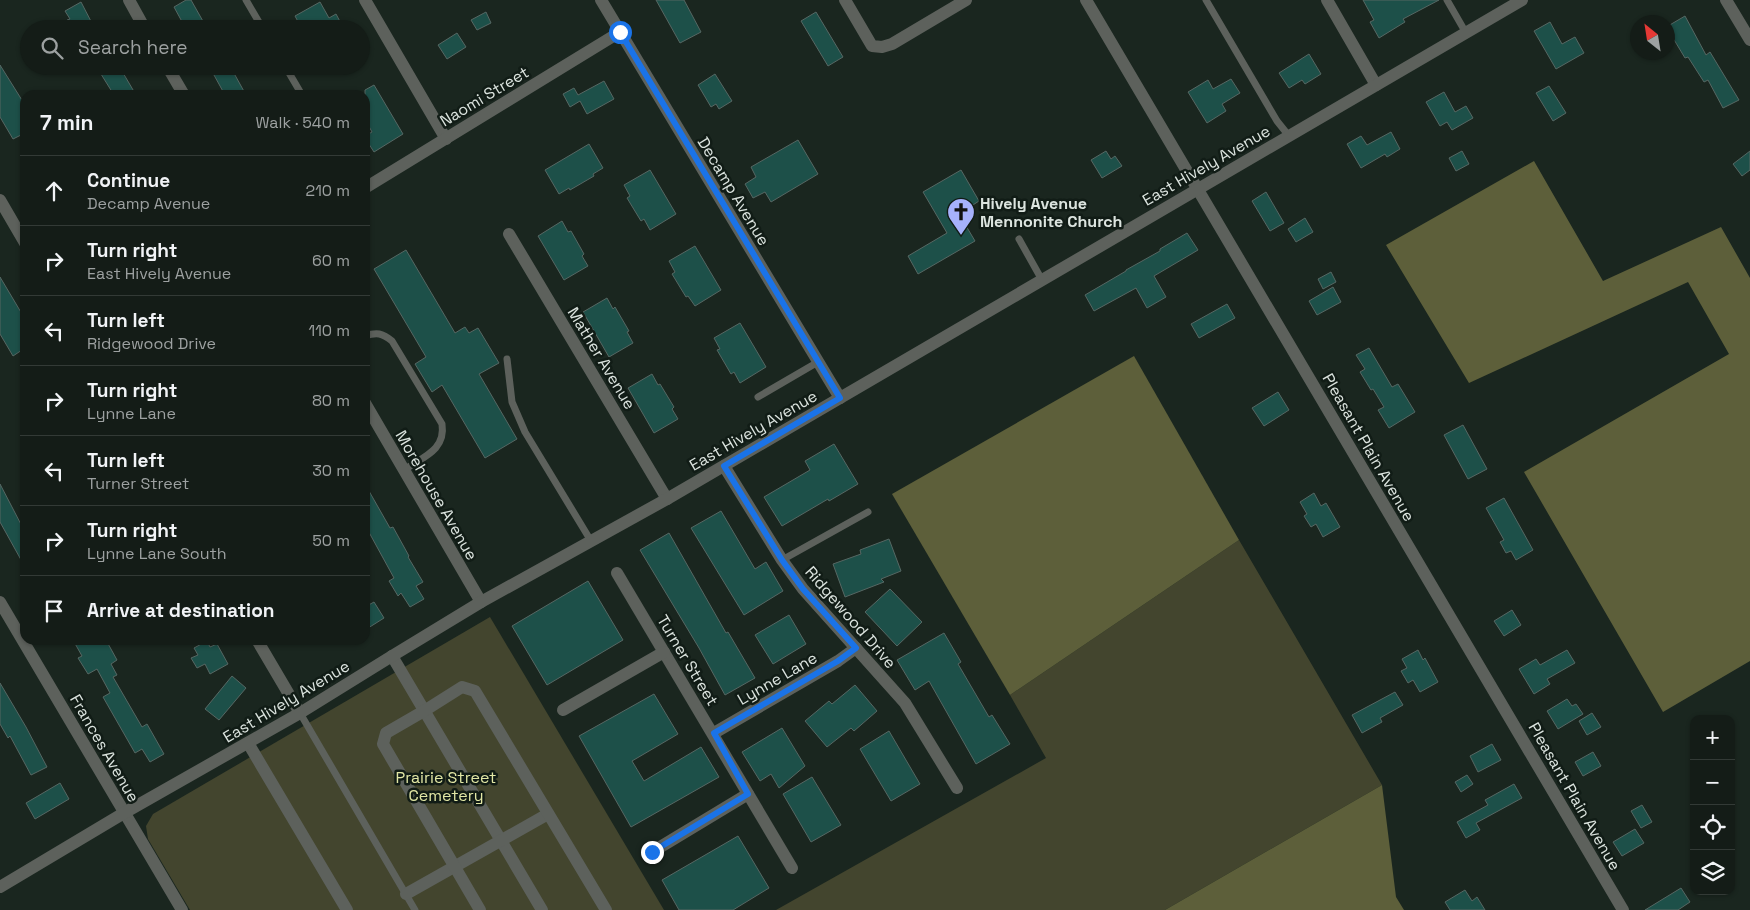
<!DOCTYPE html>
<meta charset="utf-8">
<style>
:root{--surface:#141c17;--page:#212924;--text:#f1f3f6;--muted:#9da1a1;--line:#333a36}
body{margin:0;font-family:"Space Grotesk",sans-serif;background:var(--page);color:var(--text)}
.controls{position:absolute;right:15px;bottom:15px;display:grid;overflow:hidden;border-radius:10px;box-shadow:0 1px 4px #0004}
.controls button{width:45px;height:45px;display:grid;place-items:center;padding:0;border:0;border-bottom:1px solid var(--line);background:var(--surface);color:var(--text);font:25px sans-serif}
.compass{position:absolute;left:1630px;top:15px;width:45px;height:45px;border-radius:50%;background:var(--surface);box-shadow:0 1px 4px #0004;rotate:330deg}
.stop{position:absolute;width:15px;height:15px;margin:-11px;border:4px solid #1a73e8;border-radius:50%;background:#fff}
.stop.end{background:#1a73e8;border-color:#fff;box-shadow:0 1px 5px #0008}
.list{margin:0;padding:0;list-style:none}
h2{display:flex;justify-content:space-between;align-items:center;height:65px;margin:0;padding:0 20px;font-size:21px}
h2 small{font-size:16px;font-weight:400;color:var(--muted)}
.list li{display:grid;grid-template-columns:32px 1fr auto;gap:15px;align-items:center;box-sizing:border-box;height:70px;padding:0 20px;border-top:1px solid var(--line)}
.list b{display:block;font-size:19px;white-space:nowrap}
.list p{margin:0;font-size:16px;white-space:nowrap;color:var(--muted)}
.list em{font-size:16px;font-style:normal;color:var(--muted)}
.icon{flex:none;width:28px;height:28px;fill:none;stroke:currentColor;stroke-width:2;stroke-linecap:round;stroke-linejoin:round}
.map{position:relative;flex:none;width:1750px;height:910px;overflow:hidden}
.search{position:absolute;background:var(--surface);box-shadow:0 1px 4px #0004;left:20px;top:20px;width:350px;height:55px;display:flex;align-items:center;gap:12px;box-sizing:border-box;padding:0 18px;border-radius:28px;color:var(--muted);font-size:19px}
.panel{position:absolute;background:var(--surface);box-shadow:0 1px 4px #0004;left:20px;top:90px;width:350px;height:555px;border-radius:15px}
.map>svg:first-child{display:block}
.green{fill:#43452e}
.forest{fill:#5d5f3a}
.building{fill:#1d5049;stroke:#566763}
.lines{fill:none;stroke-linecap:round;stroke-linejoin:round}
.service{stroke:#5d615c;stroke-width:7}
.minor{stroke:#5d615c;stroke-width:12}
.tertiary{stroke:#5d615c;stroke-width:12}
.route{stroke:#1a73e8;stroke-width:6}
.labels{text-anchor:middle;stroke-width:5;stroke-linejoin:round;paint-order:stroke}
.street-label{font-size:16px;fill:#dce4df;stroke:#111c16}
.poi-label{font-size:16px;font-weight:bold;fill:#dce4df;stroke:#111c16;text-anchor:start}
.park-label{font-size:16px;fill:#e2e7a5;stroke:#111c16}
</style>
<div class="map">
<svg width="1750" height="910" viewBox="0 0 1750 910">
<rect width="100%" height="100%" fill="#1a261f"/>
<!-- green -->
<g class="green">
<polygon points="1239,540 1382,785 1165,910 776,910 1046,758 1010,695"/>
<polygon points="490,617 664,910 190,910 148,839 146,826 153,814"/>
</g>
<!-- forest -->
<g class="forest">
<polygon points="1534,161 1603,281 1721,227 1750,278 1750,661 1663,712 1524,472 1729,354 1688,282 1469,383 1386,245"/>
<polygon points="1134,356 1239,540 1010,695 892,494"/>
<polygon points="1382,785 1396,897 1404,910 1165,910"/>
</g>
<!-- building -->
<g class="building">
<polygon points="186,0 191,0 204,23 193,29 186,29 174,7"/>
<polygon points="656,0 684,0 701,32 680,43"/>
<polygon points="1363,0 1439,0 1403,19 1405,22 1379,38 1370,22 1374,20"/>
<polygon points="81,2 95,29 71,29 67,20 70,19 65,11"/>
<polygon points="320,2 329,18 336,14 344,29 302,29 295,16"/>
<polygon points="486,12 491,23 477,30 471,20"/>
<polygon points="816,12 843,57 828,66 801,21"/>
<polygon points="1685,16 1706,55 1710,52 1739,100 1723,108 1708,80 1704,82 1688,57 1685,58 1673,38 1668,41 1668,26"/>
<polygon points="1550,22 1562,44 1575,37 1584,53 1556,69 1534,31"/>
<polygon points="457,33 466,47 447,59 438,45"/>
<polygon points="1309,54 1321,74 1305,84 1302,80 1289,88 1279,73"/>
<polygon points="0,65 25,105 25,133 13,139 0,117"/>
<polygon points="96,66 119,66 136,95 114,95"/>
<polygon points="209,66 230,66 246,95 225,95"/>
<polygon points="715,74 732,101 719,109 716,104 711,107 698,85"/>
<polygon points="1231,79 1240,93 1222,104 1226,111 1207,123 1188,92 1208,80 1213,89"/>
<polygon points="604,81 614,99 587,114 580,101 570,107 563,94 574,88 578,95"/>
<polygon points="374,85 403,134 374,152 365,138 365,136 372,132 365,119 365,90"/>
<polygon points="1549,86 1566,113 1553,121 1536,93"/>
<polygon points="1444,92 1455,112 1466,106 1473,118 1452,130 1447,122 1440,126 1426,102"/>
<polygon points="1391,132 1400,149 1387,157 1385,154 1361,168 1347,144 1361,136 1367,145"/>
<polygon points="798,140 818,174 771,202 765,192 753,198 745,184 756,177 751,167"/>
<polygon points="589,144 603,168 593,174 594,176 570,190 569,188 559,194 545,170"/>
<polygon points="1106,151 1111,159 1115,156 1122,166 1102,178 1091,160"/>
<polygon points="1462,151 1469,164 1456,171 1449,158"/>
<polygon points="1750,151 1750,170 1742,176 1733,164"/>
<polygon points="650,170 676,214 650,230 644,219 641,221 627,198 630,196 624,185"/>
<polygon points="961,170 979,201 959,214 975,241 918,274 908,256 947,233 923,192"/>
<polygon points="1266,192 1284,223 1270,231 1252,201"/>
<polygon points="1305,218 1313,232 1296,242 1288,229"/>
<polygon points="562,221 568,232 571,231 584,254 582,256 588,266 564,280 538,236"/>
<polygon points="1187,233 1198,250 1154,276 1166,297 1147,308 1136,288 1094,311 1085,295 1126,271 1126,270 1160,251 1160,249"/>
<polygon points="695,246 721,290 695,306 688,296 686,297 672,274 675,272 669,261"/>
<polygon points="406,250 455,333 465,327 469,333 478,328 499,363 479,374 517,439 485,458 442,385 432,392 415,364 426,357 374,269"/>
<polygon points="1331,272 1336,282 1323,289 1318,279"/>
<polygon points="0,277 25,319 25,348 13,356 0,334"/>
<polygon points="1333,287 1341,302 1317,315 1309,301"/>
<polygon points="607,298 613,309 615,307 629,331 627,332 633,343 609,357 583,312"/>
<polygon points="1227,304 1235,318 1199,338 1191,324"/>
<polygon points="740,323 766,367 740,383 734,372 731,374 717,350 720,349 714,338"/>
<polygon points="1369,348 1392,387 1398,384 1415,412 1389,428 1378,410 1384,407 1373,389 1371,390 1360,372 1365,369 1356,355"/>
<polygon points="652,374 658,385 660,384 674,407 672,409 678,419 654,433 628,388"/>
<polygon points="1278,392 1289,410 1264,426 1252,408"/>
<polygon points="1463,425 1487,469 1468,479 1444,435"/>
<polygon points="834,444 858,484 829,501 828,499 782,526 764,497 810,470 805,461"/>
<polygon points="0,484 25,532 25,567 0,522"/>
<polygon points="365,484 390,528 393,527 409,556 408,557 423,582 416,586 424,599 410,607 401,593 398,596 389,581 394,578 365,525"/>
<polygon points="1314,493 1321,506 1326,503 1340,527 1323,537 1316,524 1311,527 1304,516 1307,514 1300,502"/>
<polygon points="1504,498 1533,550 1516,560 1511,551 1506,553 1500,542 1504,540 1486,508"/>
<polygon points="721,511 755,569 766,562 783,591 744,615 691,528"/>
<polygon points="669,533 726,633 728,632 755,678 725,695 699,648 640,550"/>
<polygon points="889,539 901,571 881,579 884,582 845,597 833,564 861,554 860,550"/>
<polygon points="588,581 623,640 547,685 512,626"/>
<polygon points="890,589 922,622 897,646 865,612"/>
<polygon points="374,602 384,618 365,630 365,607"/>
<polygon points="1512,610 1521,625 1504,636 1494,621"/>
<polygon points="789,615 806,644 773,664 755,635"/>
<polygon points="944,633 961,662 958,664 989,717 992,715 1010,744 976,764 929,681 915,690 897,660"/>
<polygon points="73,640 106,640 117,660 111,664 117,675 113,677 142,727 147,724 164,754 150,762 142,749 135,753 103,697 110,693 97,669 88,674 78,658 82,656"/>
<polygon points="207,641 210,647 217,644 228,664 210,674 205,664 197,668 191,658 198,655 194,648"/>
<polygon points="1418,650 1423,660 1425,658 1438,682 1420,692 1413,680 1408,683 1401,671 1407,668 1402,659"/>
<polygon points="1567,650 1575,663 1547,679 1550,684 1534,694 1519,669 1536,659 1540,665"/>
<polygon points="232,676 246,688 219,720 205,709"/>
<polygon points="0,683 26,727 47,767 31,775 10,736 8,738 0,724"/>
<polygon points="855,685 877,711 854,731 851,728 827,747 805,721 829,701 832,704"/>
<polygon points="1395,692 1403,705 1380,718 1382,722 1362,733 1352,715"/>
<polygon points="654,694 678,734 632,761 644,781 701,747 719,777 631,827 579,736"/>
<polygon points="1567,699 1572,706 1576,704 1583,714 1558,729 1547,711"/>
<polygon points="1592,713 1601,727 1587,735 1579,721"/>
<polygon points="782,728 805,766 779,788 771,774 760,781 742,752"/>
<polygon points="889,731 920,784 891,801 860,749"/>
<polygon points="1492,744 1501,760 1478,772 1470,756"/>
<polygon points="1593,752 1601,766 1583,776 1575,762"/>
<polygon points="1467,775 1473,784 1461,792 1455,782"/>
<polygon points="812,777 841,825 811,842 783,794"/>
<polygon points="60,783 69,799 35,819 26,803"/>
<polygon points="1514,784 1522,798 1476,823 1480,830 1466,838 1457,822 1488,805 1485,800"/>
<polygon points="1642,805 1652,822 1641,828 1631,811"/>
<polygon points="1635,829 1644,843 1622,856 1613,842"/>
<polygon points="738,836 769,888 733,910 679,910 662,880"/>
<polygon points="1681,888 1690,902 1678,910 1645,910"/>
<polygon points="1465,890 1472,901 1477,897 1485,910 1450,910 1445,902"/>
</g>
<g class="lines">
<!-- service -->
<g class="service">
<polyline points="246,0 263,29"/>
<polyline points="1206,0 1277,121 1289,136"/>
<polyline points="1447,0 1466,33"/>
<polyline points="285,66 302,95"/>
<polyline points="1019,239 1042,280"/>
<path d="M365 336C377 332 382 333 392 341L442 424C446 450 423 457 404 470"/>
<polyline points="507,359 512,402 525,432 591,541"/>
<polyline points="758,397 818,362"/>
<polyline points="782,560 868,512"/>
<polyline points="300,713 415,910"/>
</g>
<!-- minor -->
<g class="minor">
<polyline points="129,0 145,29"/>
<polyline points="365,0 446,139"/>
<polyline points="601,0 840,398"/>
<polyline points="845,0 872,46 882,47 892,44 966,0"/>
<polyline points="1327,0 1376,85"/>
<polyline points="1726,0 1750,40"/>
<polyline points="167,66 184,95"/>
<polyline points="365,188 620,32"/>
<polyline points="0,200 25,243"/>
<polyline points="509,234 667,499"/>
<polyline points="365,403 481,602"/>
<polyline points="724,466 782,560 803,589 905,703 957,788"/>
<polyline points="617,573 792,868"/>
<polyline points="0,602 182,910"/>
<polyline points="257,640 300,713"/>
<polyline points="392,656 542,910"/>
<polyline points="563,710 664,652"/>
<polyline points="714,733 838,661 856,648"/>
<polyline points="248,743 347,910"/>
<polyline points="652,852 748,794"/>
<polyline points="406,894 548,814"/>
<polyline points="480,910 383,744 386,733 424,711 462,687 475,691 606,910"/>
</g>
<!-- tertiary -->
<g class="tertiary">
<polyline points="1086,0 1623,910"/>
<polyline points="0,887 124,813 300,713 392,656 481,602 667,499 1522,0"/>
</g>
</g>
<g class="lines">
<!-- route -->
<polyline class="route" points="620,32 840,398 724,466 782,560 803,589 856,648 838,661 714,733 748,794 652,852"/>
</g>
<!-- icons -->
<defs>
<symbol id="church-pin" viewBox="-11 -11 22 30"><path d="M0 17L-7.5 6A9.5 9.5 0 1 1 7.5 6Z" fill="#a6b1fc" stroke="#111c16"/><path d="M-1.2-6h2.4v3.5h3.3v2.4h-3.3V6h-2.4V-.1h-3.3v-2.4h3.3Z" fill="#111"/></symbol>
</defs>
<g fill-rule="evenodd">
<use href="#church-pin" x="945" y="196" width="32" height="43"/>
</g>
<g class="labels">
<!-- street labels -->
<g class="street-label">
<text transform="translate(484 96) rotate(-31)" y="6">Naomi Street</text>
<text transform="translate(1206 165) rotate(-30)" y="6">East Hively Avenue</text>
<text transform="translate(734 191) rotate(59)" y="6">Decamp Avenue</text>
<text transform="translate(602 358) rotate(59)" y="6">Mather Avenue</text>
<text transform="translate(753 430) rotate(-30)" y="6">East Hively Avenue</text>
<text transform="translate(1369 447) rotate(60)" y="6">Pleasant Plain Avenue</text>
<text transform="translate(437 495) rotate(60)" y="6">Morehouse Avenue</text>
<text transform="translate(851 617) rotate(49)" y="6">Ridgewood Drive</text>
<text transform="translate(688 660) rotate(59)" y="6">Turner Street</text>
<text transform="translate(777 678) rotate(-30)" y="6">Lynne Lane</text>
<text transform="translate(286 701) rotate(-31)" y="6">East Hively Avenue</text>
<text transform="translate(105 748) rotate(60)" y="6">Frances Avenue</text>
<text transform="translate(1575 796) rotate(60)" y="6">Pleasant Plain Avenue</text>
</g>
<!-- poi labels -->
<g class="poi-label">
<text x="980" y="209">Hively Avenue<tspan x="980" dy="18">Mennonite Church</tspan></text>
</g>
<!-- park labels -->
<g class="park-label">
<text x="446" y="783">Prairie Street<tspan x="446" dy="18">Cemetery</tspan></text>
</g>
</g>
</svg>
<div class="controls">
<button>+</button>
<button>−</button>
<button><svg class="icon" aria-label="locate" viewBox="0 0 24 24"><circle cx="12" cy="12" r="6"/><path d="M12 2v4M12 18v4M2 12h4M18 12h4"/></svg></button>
<button><svg class="icon" aria-label="layers" viewBox="0 0 24 24"><path d="M12 4l9 5-9 5-9-5zM3 14l9 5 9-5"/></svg></button>
</div>
<svg class="compass" viewBox="-18 -18 36 36"><path d="M0-13l5 13h-10z" fill="#e53935"/><path d="M0 13l5-13h-10z" fill="#9da1a1"/></svg>
<div class="stop" style="left:620px;top:32px"></div>
<div class="stop end" style="left:652px;top:852px"></div>
<div class="search"><svg class="icon" aria-label="search" viewBox="0 0 24 24"><circle cx="10" cy="10" r="6"/><path d="M15 15l6 6"/></svg>Search here</div>
<section class="panel">
<h2>7 min<small>Walk · 540 m</small></h2>
<ul class="list">
<li><svg class="icon" aria-label="ahead" viewBox="0 0 24 24"><path d="M12 20V5M6 11l6-6 6 6"/></svg><div><b>Continue</b><p>Decamp Avenue</p></div><em>210 m</em></li>
<li><svg class="icon" aria-label="right" viewBox="0 0 24 24"><path d="M7 20v-9h11M14 6l5 5-5 5"/></svg><div><b>Turn right</b><p>East Hively Avenue</p></div><em>60 m</em></li>
<li><svg class="icon" aria-label="left" viewBox="0 0 24 24"><path d="M17 20v-9H6M10 6l-5 5 5 5"/></svg><div><b>Turn left</b><p>Ridgewood Drive</p></div><em>110 m</em></li>
<li><svg class="icon" aria-label="right" viewBox="0 0 24 24"><path d="M7 20v-9h11M14 6l5 5-5 5"/></svg><div><b>Turn right</b><p>Lynne Lane</p></div><em>80 m</em></li>
<li><svg class="icon" aria-label="left" viewBox="0 0 24 24"><path d="M17 20v-9H6M10 6l-5 5 5 5"/></svg><div><b>Turn left</b><p>Turner Street</p></div><em>30 m</em></li>
<li><svg class="icon" aria-label="right" viewBox="0 0 24 24"><path d="M7 20v-9h11M14 6l5 5-5 5"/></svg><div><b>Turn right</b><p>Lynne Lane South</p></div><em>50 m</em></li>
<li><svg class="icon" aria-label="arrive" viewBox="0 0 24 24"><path d="M6 21V4h12l-3 4 3 4H6"/></svg><div><b>Arrive at destination</b></div></li>
</ul>
</section>
</div>
